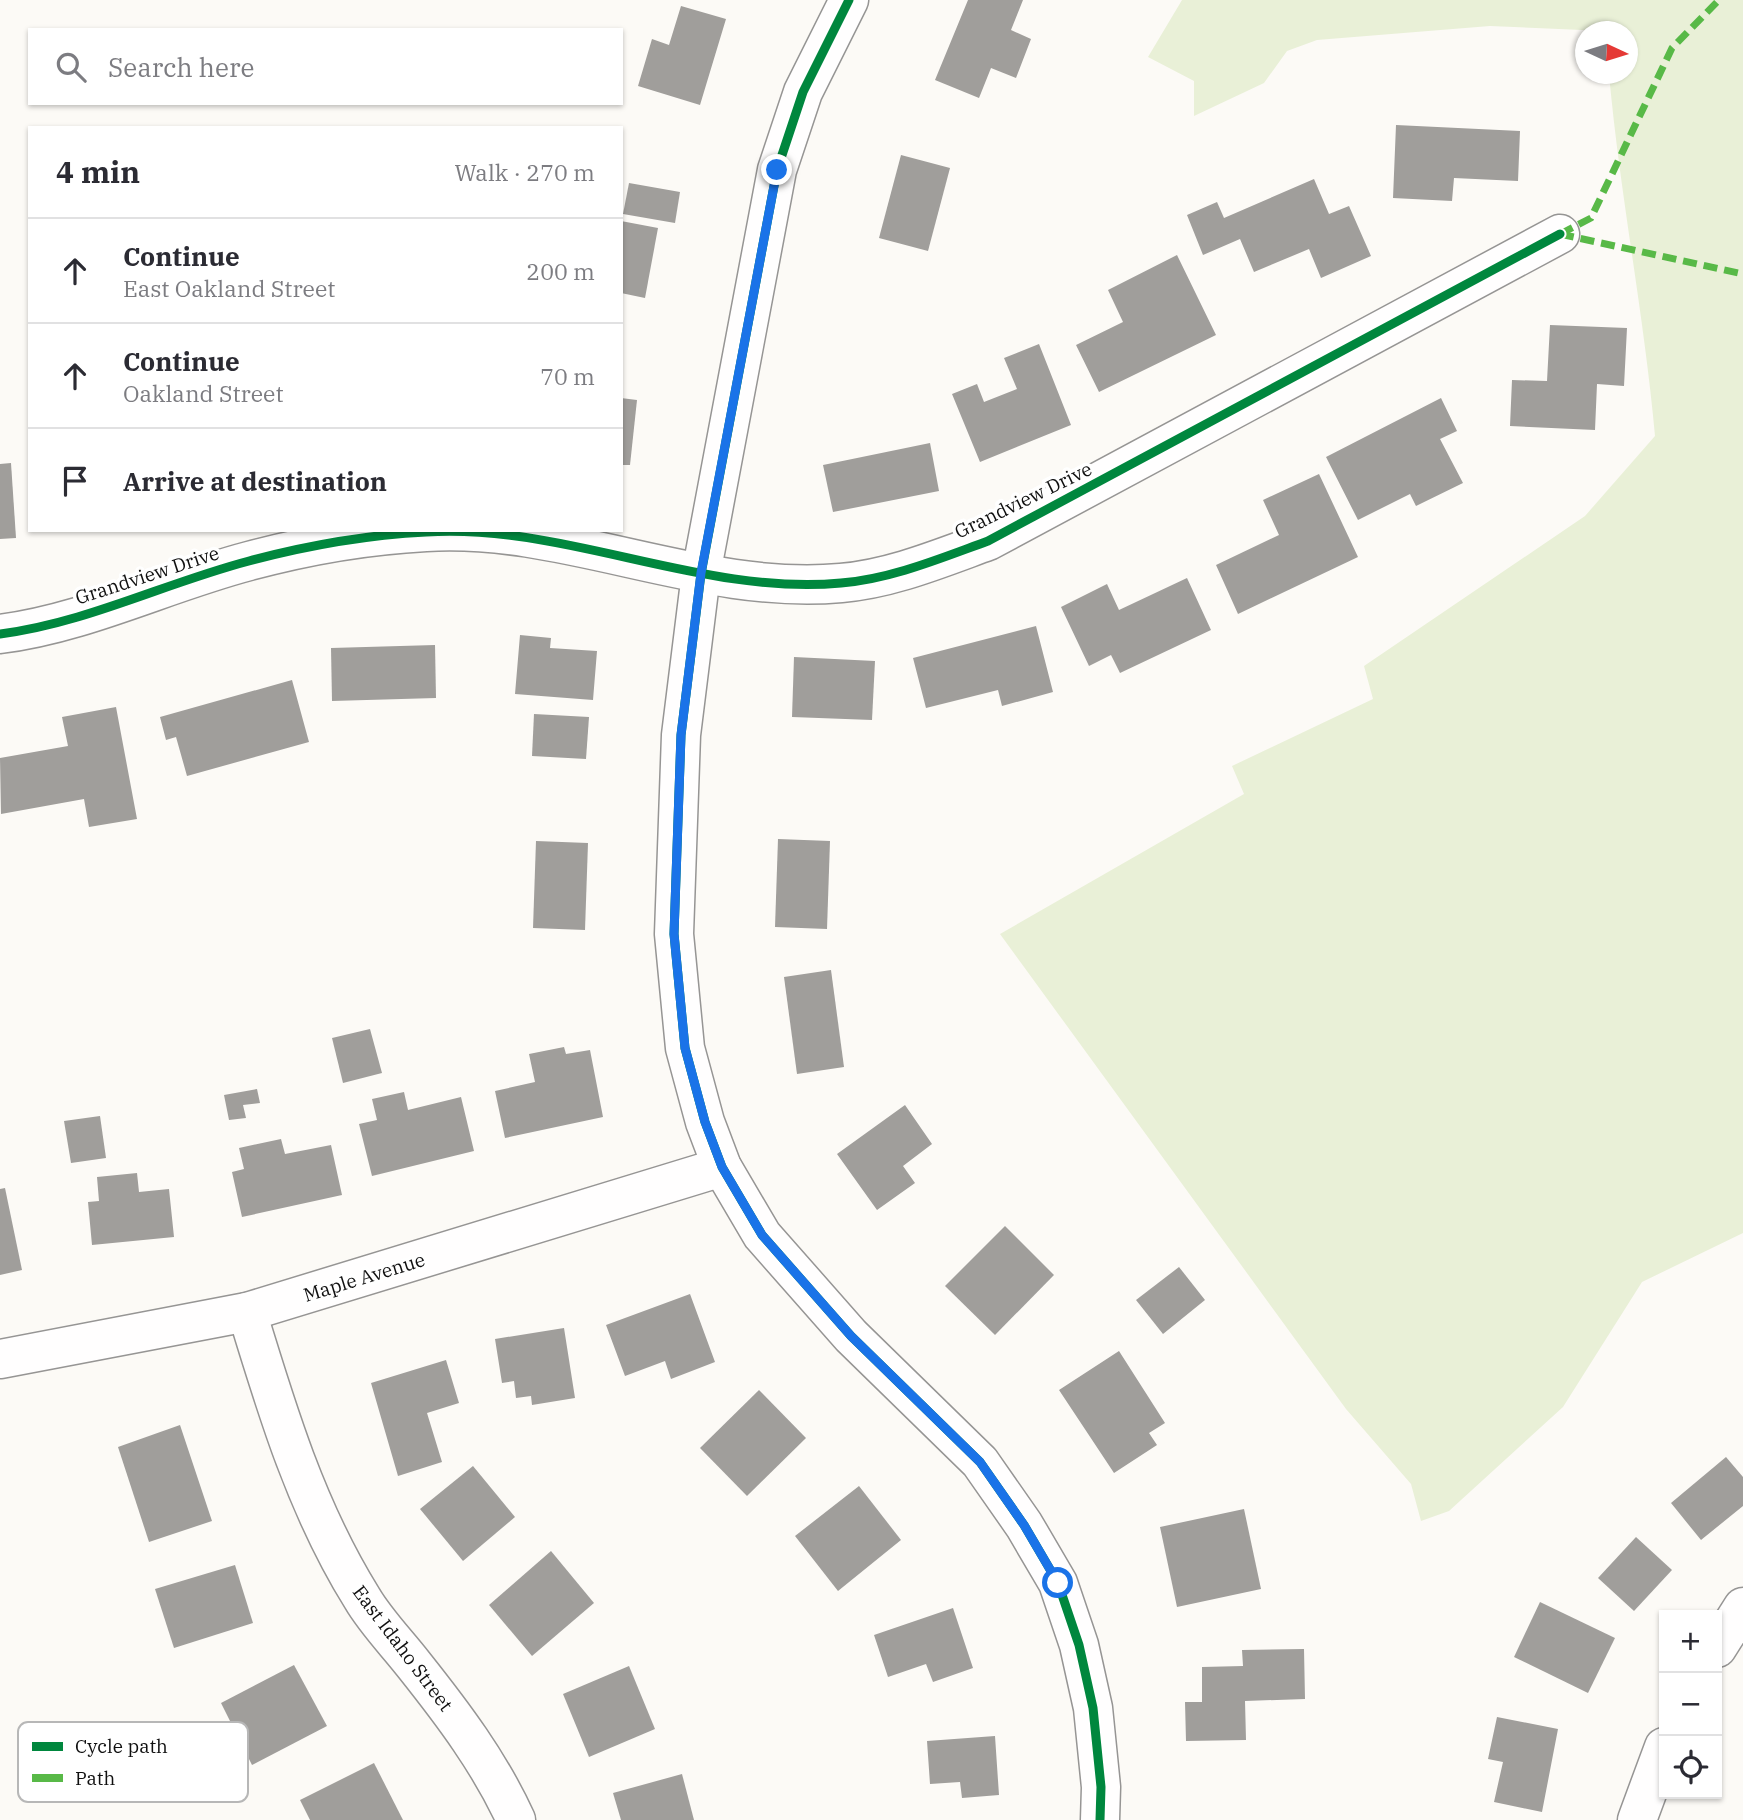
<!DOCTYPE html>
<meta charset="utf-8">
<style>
:root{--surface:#fff;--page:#f2f2f3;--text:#2b2b33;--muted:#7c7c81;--line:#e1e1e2}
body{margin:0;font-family:"IBM Plex Serif",serif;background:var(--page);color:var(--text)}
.controls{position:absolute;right:21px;bottom:21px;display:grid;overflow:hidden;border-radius:0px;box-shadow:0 2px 5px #0004}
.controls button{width:63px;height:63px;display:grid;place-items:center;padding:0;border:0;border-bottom:2px solid var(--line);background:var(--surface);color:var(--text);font:35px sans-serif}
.compass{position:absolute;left:1575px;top:21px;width:63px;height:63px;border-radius:50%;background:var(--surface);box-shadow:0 2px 5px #0004;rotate:94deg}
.stop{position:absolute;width:21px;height:21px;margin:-16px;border:5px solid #1a73e8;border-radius:50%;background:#fff}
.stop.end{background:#1a73e8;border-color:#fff;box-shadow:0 2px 7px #0008}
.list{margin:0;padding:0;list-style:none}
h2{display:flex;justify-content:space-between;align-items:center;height:91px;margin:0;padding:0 28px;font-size:30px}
h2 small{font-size:23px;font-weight:400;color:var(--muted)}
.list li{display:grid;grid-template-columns:46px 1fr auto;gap:21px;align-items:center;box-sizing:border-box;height:105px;padding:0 28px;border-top:2px solid var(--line)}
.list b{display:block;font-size:26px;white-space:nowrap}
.list p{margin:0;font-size:23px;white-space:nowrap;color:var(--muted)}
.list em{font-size:23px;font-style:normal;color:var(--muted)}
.icon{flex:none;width:38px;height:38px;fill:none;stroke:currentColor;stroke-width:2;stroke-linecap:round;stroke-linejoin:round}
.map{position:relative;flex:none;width:1743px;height:1820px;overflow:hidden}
.search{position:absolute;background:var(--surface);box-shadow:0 2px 5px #0004;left:28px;top:28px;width:595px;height:77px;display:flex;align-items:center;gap:18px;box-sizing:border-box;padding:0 24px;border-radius:0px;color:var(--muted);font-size:26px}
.panel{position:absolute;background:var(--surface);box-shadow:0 2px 5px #0004;left:28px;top:126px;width:595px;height:406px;border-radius:0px}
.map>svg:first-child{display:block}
.green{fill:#e9f0d7}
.building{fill:#a09e9b}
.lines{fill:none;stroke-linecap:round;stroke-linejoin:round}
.street-casing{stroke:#969594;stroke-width:41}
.street{stroke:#fffefe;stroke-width:38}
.quiet{stroke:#58b947;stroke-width:7;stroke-dasharray:14 7;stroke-linecap:butt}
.cycleway-casing{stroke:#fff;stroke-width:13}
.cycleway{stroke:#00873e;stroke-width:9}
.route{stroke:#1a73e8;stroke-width:9}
.labels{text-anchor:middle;stroke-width:7;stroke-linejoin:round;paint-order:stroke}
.street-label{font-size:19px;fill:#101010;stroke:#fff}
.key{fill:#fff;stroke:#b7b7b7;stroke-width:2}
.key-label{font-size:19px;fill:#101010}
</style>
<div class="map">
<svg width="1743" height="1820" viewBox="0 0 1743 1820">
<rect width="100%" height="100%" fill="#fcfaf6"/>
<!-- green -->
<path class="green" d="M1182 0H1743V1233L1642 1282 1563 1407 1449 1511 1421 1521 1411 1484 1346 1409 1000 934 1244 794 1232 766 1373 699 1364 666 1585 516 1655 436C1644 314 1620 195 1609 74H1628V32L1490 26 1317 40 1287 51 1264 83 1194 116V81L1148 57Z"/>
<!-- building -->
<g class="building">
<polygon points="968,0 1023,0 1011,30 1031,39 1016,78 991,68 979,98 935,80"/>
<polygon points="681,6 726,19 700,105 638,86 652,39 669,45"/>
<polygon points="1396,125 1520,131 1518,181 1454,178 1452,201 1393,198"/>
<polygon points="901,155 950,168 928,251 879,238"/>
<polygon points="1314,179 1329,214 1349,206 1371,256 1321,278 1309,249 1254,272 1240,239 1203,255 1187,215 1217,202 1224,218"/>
<polygon points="629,183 680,192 675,223 623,214"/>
<polygon points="621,221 658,228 645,298 621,293"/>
<polygon points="1177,255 1216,335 1099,392 1076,345 1123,322 1108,290"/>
<polygon points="1550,325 1627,328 1624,386 1597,384 1595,430 1510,426 1512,380 1547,381"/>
<polygon points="1039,344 1071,425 980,462 952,394 977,384 984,402 1017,389 1004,358"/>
<polygon points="621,398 637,400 630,465 621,465"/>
<polygon points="1441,398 1457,431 1440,439 1463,483 1416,506 1410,494 1358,520 1326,457"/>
<polygon points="930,443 939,491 833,512 823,465"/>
<polygon points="11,463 16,538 0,539 0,464"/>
<polygon points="1319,474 1358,557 1238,614 1216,565 1279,535 1263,500"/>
<polygon points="1187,578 1211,630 1120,673 1111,655 1089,666 1061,607 1107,584 1119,610"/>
<polygon points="1036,626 1053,692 1002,706 998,690 926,708 913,658"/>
<polygon points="520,635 551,638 550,648 597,651 593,700 515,694"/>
<polygon points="435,645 436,698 332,701 331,648"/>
<polygon points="794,657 875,661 872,720 792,717"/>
<polygon points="292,680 309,742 187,776 176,737 166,740 160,717"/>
<polygon points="116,707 137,819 89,827 84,799 1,814 0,758 68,746 62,717"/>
<polygon points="534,714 589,717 586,759 532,756"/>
<polygon points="778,839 830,841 827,929 775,927"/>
<polygon points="536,841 588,843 585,930 533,928"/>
<polygon points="831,970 844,1067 797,1074 784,977"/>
<polygon points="370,1029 382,1073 343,1083 332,1038"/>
<polygon points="564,1047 566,1054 590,1050 603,1117 505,1138 495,1091 535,1082 529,1054"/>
<polygon points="257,1089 260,1103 243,1105 246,1118 229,1120 224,1095"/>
<polygon points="404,1092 408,1110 461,1097 474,1151 372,1176 359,1124 377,1120 372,1099"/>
<polygon points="905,1105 932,1144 903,1166 915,1183 877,1210 837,1154"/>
<polygon points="100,1116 106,1158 71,1163 64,1121"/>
<polygon points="281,1139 285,1154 331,1145 342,1195 242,1217 232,1172 244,1169 239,1148"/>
<polygon points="137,1173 139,1192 169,1189 174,1237 92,1245 88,1202 99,1201 97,1177"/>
<polygon points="5,1188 22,1270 0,1275 0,1189"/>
<polygon points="1005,1226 1054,1275 995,1335 945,1286"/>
<polygon points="1179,1267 1205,1300 1163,1334 1136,1300"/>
<polygon points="690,1294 715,1362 671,1379 665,1361 625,1376 606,1325"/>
<polygon points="564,1328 575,1398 532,1405 531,1396 516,1398 514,1381 502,1383 495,1339"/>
<polygon points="1119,1351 1165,1423 1149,1433 1157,1445 1114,1473 1059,1390"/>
<polygon points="446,1360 459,1403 427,1413 442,1462 398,1476 371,1383"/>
<polygon points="759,1390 806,1438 747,1496 700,1448"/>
<polygon points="180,1425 212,1521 149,1542 118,1447"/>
<polygon points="1726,1457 1743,1477 1743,1506 1701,1540 1671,1503"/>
<polygon points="473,1466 515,1517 463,1561 420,1509"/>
<polygon points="859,1486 901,1540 838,1591 795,1536"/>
<polygon points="1244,1509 1261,1589 1177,1607 1160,1527"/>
<polygon points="1636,1537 1672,1570 1634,1611 1598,1578"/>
<polygon points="551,1551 594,1603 532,1656 489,1605"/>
<polygon points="235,1565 253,1623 174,1648 155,1589"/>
<polygon points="1540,1602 1615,1638 1588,1693 1514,1657"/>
<polygon points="953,1608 973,1668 933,1682 926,1664 888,1677 874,1635"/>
<polygon points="1304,1649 1305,1699 1245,1701 1246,1740 1186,1741 1185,1702 1202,1702 1202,1667 1243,1666 1242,1650"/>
<polygon points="294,1665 327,1726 252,1765 221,1703"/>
<polygon points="629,1666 655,1729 589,1757 563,1694"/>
<polygon points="1497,1717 1558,1729 1542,1812 1494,1802 1503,1762 1488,1759"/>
<polygon points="995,1736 999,1795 962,1798 960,1782 930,1784 927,1741"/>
<polygon points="374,1763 403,1820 310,1820 300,1800"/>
<polygon points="682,1774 694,1820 621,1820 613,1793"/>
</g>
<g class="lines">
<defs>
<g id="street">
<polyline points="849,0 803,92 777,170 701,574 681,735 674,934 685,1048 705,1122 722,1167 762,1235 851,1336 980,1462 1024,1525 1058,1583 1079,1645 1093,1708 1101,1787 1100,1820"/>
<path d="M0 634C86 623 165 583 249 561 305 546 368 535 426 532 565 523 701 596 841 583 891 579 941 558 988 541L1560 234"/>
<path d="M247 1312C277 1411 307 1510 362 1598 376 1622 397 1643 414 1665 453 1714 490 1763 516 1820"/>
<polyline points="0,1359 247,1312 722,1167"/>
<polyline points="1717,1648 1743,1607"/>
<polyline points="1637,1820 1664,1747"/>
</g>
</defs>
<!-- street casing -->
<use href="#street" class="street-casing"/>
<!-- street -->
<use href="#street" class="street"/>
<!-- quiet -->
<g class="quiet">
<polyline points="1560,234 1591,218 1672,48 1719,0"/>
<polyline points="1560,234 1743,274"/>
</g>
<defs>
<g id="cycleway">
<polyline points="849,0 803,92 777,170 701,574 681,735 674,934 685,1048 705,1122 722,1167 762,1235 851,1336 980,1462 1024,1525 1058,1583 1079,1645 1093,1708 1101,1787 1100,1820"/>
<path d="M0 634C86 623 165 583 249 561 305 546 368 535 426 532 565 523 701 596 841 583 891 579 941 558 988 541L1560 234"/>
</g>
</defs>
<!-- cycleway casing -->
<use href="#cycleway" class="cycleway-casing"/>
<!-- cycleway -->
<use href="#cycleway" class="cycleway"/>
</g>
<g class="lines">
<!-- route -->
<polyline class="route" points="777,170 701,573 681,735 674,934 685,1048 705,1122 722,1167 762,1235 851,1336 980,1462 1024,1525 1058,1583"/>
</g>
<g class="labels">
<!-- street labels -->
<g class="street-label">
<text transform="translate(1023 500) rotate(-26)" y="7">Grandview Drive</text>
<text transform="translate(147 575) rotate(-18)" y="7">Grandview Drive</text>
<text transform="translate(364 1277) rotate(-17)" y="7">Maple Avenue</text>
<text transform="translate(403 1648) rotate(53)" y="7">East Idaho Street</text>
</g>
</g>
<!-- legend -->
<rect x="18" y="1722" width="230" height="80" rx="10" class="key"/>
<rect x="32" y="1742" width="31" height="9" fill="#00873e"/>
<rect x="32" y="1774" width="31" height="8" fill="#58b947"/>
<g class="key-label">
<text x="75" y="1753">Cycle path</text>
<text x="75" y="1785">Path</text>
</g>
</svg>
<div class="controls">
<button>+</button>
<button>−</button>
<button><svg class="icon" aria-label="locate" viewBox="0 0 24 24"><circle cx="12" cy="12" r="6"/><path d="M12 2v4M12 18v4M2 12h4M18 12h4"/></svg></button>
</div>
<svg class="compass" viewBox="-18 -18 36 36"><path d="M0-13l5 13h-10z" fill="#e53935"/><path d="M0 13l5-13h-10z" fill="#7c7c81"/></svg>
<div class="stop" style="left:1058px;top:1583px"></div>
<div class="stop end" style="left:777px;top:170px"></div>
<div class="search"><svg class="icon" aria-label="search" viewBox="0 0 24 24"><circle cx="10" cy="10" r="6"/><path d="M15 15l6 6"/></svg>Search here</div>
<section class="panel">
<h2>4 min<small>Walk · 270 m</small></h2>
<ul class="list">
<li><svg class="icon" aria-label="ahead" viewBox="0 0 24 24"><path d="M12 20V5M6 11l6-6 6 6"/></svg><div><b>Continue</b><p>East Oakland Street</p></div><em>200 m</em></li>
<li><svg class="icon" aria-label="ahead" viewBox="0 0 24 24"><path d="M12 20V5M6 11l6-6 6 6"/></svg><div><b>Continue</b><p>Oakland Street</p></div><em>70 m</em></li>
<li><svg class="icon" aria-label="arrive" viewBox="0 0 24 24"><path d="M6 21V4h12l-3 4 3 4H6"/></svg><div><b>Arrive at destination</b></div></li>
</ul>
</section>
</div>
